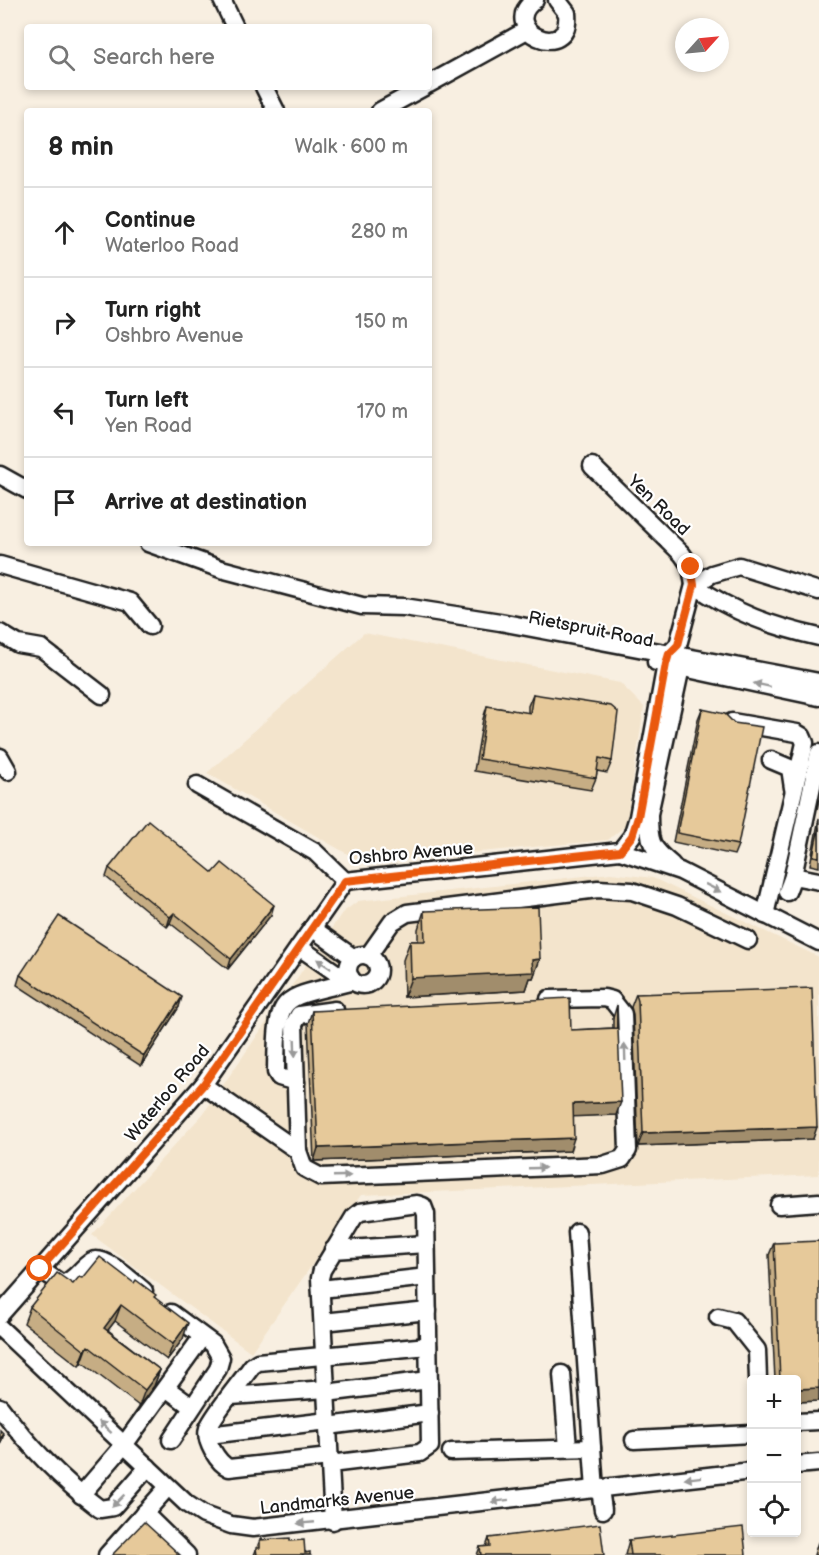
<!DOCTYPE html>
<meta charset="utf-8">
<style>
:root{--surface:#fff;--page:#f2f2f2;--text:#222;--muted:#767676;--line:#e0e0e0}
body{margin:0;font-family:"Balsamiq Sans",sans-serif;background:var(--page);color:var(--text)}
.controls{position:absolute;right:18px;bottom:18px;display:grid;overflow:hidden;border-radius:6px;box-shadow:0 3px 9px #0003}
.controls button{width:54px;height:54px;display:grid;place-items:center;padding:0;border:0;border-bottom:2px solid var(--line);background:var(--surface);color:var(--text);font:30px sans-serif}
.compass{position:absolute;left:675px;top:18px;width:54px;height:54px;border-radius:50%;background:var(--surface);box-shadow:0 3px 9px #0003;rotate:63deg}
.stop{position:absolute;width:18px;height:18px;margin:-14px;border:4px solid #ea580c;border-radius:50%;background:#fff}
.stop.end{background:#ea580c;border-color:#fff;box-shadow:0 2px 6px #0008}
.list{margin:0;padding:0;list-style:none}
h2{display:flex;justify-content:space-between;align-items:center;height:78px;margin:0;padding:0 24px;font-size:26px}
h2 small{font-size:20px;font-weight:400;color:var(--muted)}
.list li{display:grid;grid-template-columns:39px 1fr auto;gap:18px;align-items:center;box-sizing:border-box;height:90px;padding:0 24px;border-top:2px solid var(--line)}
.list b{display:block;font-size:22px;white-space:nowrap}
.list p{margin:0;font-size:20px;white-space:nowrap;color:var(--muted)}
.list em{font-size:20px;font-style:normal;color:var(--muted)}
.icon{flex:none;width:33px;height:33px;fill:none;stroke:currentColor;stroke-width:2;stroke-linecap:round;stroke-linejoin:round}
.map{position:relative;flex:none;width:819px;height:1555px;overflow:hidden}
.search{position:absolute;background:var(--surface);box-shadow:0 3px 9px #0003;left:24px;top:24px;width:408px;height:66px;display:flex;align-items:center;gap:15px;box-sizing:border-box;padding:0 21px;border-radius:6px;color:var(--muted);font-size:22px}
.panel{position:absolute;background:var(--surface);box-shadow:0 3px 9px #0003;left:24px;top:108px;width:408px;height:438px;border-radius:6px}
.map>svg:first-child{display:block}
.built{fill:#f3e4cc}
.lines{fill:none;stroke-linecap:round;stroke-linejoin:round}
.minor-casing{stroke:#1c1c1c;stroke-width:21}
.minor{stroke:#fff;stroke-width:16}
.wall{fill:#c6ad84;stroke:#1c1c1c;stroke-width:1.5}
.shaded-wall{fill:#a18d6c;stroke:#1c1c1c;stroke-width:1.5}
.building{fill:#e6c99a;stroke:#1c1c1c;stroke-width:1.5}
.oneway{fill:#999}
.route{stroke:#ea580c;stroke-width:8}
.labels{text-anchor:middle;stroke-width:4.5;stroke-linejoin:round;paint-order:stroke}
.street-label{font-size:18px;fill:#1c1c1c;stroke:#fff}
</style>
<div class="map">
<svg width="819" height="1555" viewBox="0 0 819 1555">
<rect width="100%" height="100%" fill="#f8efe1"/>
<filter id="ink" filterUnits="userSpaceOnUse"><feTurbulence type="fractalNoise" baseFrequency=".0167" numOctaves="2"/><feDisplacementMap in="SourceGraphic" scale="12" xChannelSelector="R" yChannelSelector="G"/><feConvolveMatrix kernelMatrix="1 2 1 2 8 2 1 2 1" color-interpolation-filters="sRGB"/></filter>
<g filter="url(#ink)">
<!-- built -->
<g class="built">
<polygon points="364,633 620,683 644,707 626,825 608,840 363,863 207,773"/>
<polygon points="611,873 653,878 819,957 819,1175 361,1195 251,1352 92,1235 203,1114 342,913 358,901"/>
</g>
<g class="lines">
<defs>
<g id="minor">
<polyline points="222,0 235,27"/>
<path d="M535 0C495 29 572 66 567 13L557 0"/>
<polyline points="429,84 527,30"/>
<polyline points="264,87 276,111"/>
<polyline points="380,111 424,87"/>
<polyline points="592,466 682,554 691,567 694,585 678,645 669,654 666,664 638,817 632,836 620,851"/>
<polyline points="0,475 27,490"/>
<polyline points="148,543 221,569 362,606 404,607 500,622 819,682"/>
<polyline points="0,565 130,602 150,626"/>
<path d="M819 591 739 566 712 574 694 585C734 613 771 626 819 637"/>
<polyline points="0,633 18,644 41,648 102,695"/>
<polyline points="656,662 819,697"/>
<polyline points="732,722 797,733 802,736 805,743 765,915"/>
<polyline points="0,757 8,771"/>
<polyline points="771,760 790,768 793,788"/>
<polyline points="197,785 315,852 345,881"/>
<path d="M672 865C650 847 649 842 649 814L683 658"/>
<polyline points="793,876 819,753"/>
<polyline points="345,881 620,851 680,871 819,942"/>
<polyline points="787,892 793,876 819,881"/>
<polyline points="312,928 354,958"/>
<polyline points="299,947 342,977 351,978"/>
<circle cx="363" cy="970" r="15"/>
<polyline points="368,956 392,922 407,913 598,889 632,891 677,906 748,940"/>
<path d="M296 1082 279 1077 276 1072C277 989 279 1001 353 981"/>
<polyline points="203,1085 298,1151 304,1168 321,1177 603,1165 622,1159 628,1150 623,1014 612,1000 604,998 549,999"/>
<polyline points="298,1151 294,1024 299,1015 335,1010"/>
<polyline points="779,1205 819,1202"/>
<polyline points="577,1232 595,1490"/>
<polyline points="333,1250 426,1244"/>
<path d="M40 1269 62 1284C76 1280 80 1268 92 1261 104 1254 134 1283 144 1291"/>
<polyline points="321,1289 427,1277"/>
<polyline points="0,1315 203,1085 345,881"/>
<polyline points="718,1317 734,1321 757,1350 758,1380"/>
<polyline points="323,1322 428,1311"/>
<polyline points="0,1328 187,1504 204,1515 231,1525 253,1528 752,1471"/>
<polyline points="562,1374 568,1448"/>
<polyline points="166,1388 192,1407"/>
<polyline points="326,1393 429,1380"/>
<polyline points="231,1396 326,1389"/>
<path d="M0 1407C27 1444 63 1481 100 1509L113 1507 148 1467"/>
<polyline points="796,1422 819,1421"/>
<polyline points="328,1426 430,1413"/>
<polyline points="208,1435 328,1421"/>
<polyline points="171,1440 218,1369 221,1358 213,1344 171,1313"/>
<polyline points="634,1440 752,1434"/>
<polyline points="451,1452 592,1448"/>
<path d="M330 1457 229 1468C218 1463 204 1441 208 1428 215 1412 241 1382 252 1366L258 1362 428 1346"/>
<polyline points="330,1464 420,1453 430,1446 426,1214 423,1206 417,1204 360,1212 354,1217 322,1270 320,1278 333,1521"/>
<polyline points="796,1465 819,1463"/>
<polyline points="600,1489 603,1510"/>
<polyline points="81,1495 124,1445 202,1337"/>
<polyline points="144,1513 187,1555"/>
<polyline points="107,1555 168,1487"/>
</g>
</defs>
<!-- minor casing -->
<use href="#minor" class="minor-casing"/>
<!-- minor -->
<use href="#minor" class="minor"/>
</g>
<!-- wall -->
<g class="wall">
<polygon points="533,694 612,761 607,773 597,771 596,778 591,790 474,771 483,719 487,706 528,713 528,706"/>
<polygon points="702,709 734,723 738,845 734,855 673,842 698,719"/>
<polygon points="819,818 819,867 810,865"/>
<polygon points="109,868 213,873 271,915 228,969 170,923 167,927 106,877"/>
<polygon points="424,911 540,959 533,978 530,978 526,990 404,997 403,960 410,941 418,941 418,929"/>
<polygon points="20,975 179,1007 141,1066 17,985"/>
<polygon points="636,994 813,1139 638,1146 633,1014 631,1007"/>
<polygon points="617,1005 616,1115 573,1116 570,1151 314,1161 308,1023 312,1011 571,1030 613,1028 613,1018"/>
<polygon points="774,1243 819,1401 796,1402 796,1380 775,1380 769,1255"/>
<polygon points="83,1278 155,1298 183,1339 167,1360 115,1321 108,1330 160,1370 154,1386 139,1406 82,1362 79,1366 24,1323 30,1307 73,1284"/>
<polygon points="489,1538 604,1555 477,1555 480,1547 486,1547"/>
<polygon points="260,1540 290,1541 310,1555 254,1555"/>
<polygon points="629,1540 746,1555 625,1555"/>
<polygon points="818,1542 819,1555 814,1555"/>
</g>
<!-- shaded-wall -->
<g class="shaded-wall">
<polygon points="274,905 271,915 228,969 231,959"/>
<polygon points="174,913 170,923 167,927 170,917"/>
<polygon points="540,959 533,978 530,978 526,990 404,997 411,978"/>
<polygon points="182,997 179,1007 141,1066 144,1056"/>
<polygon points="621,1102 616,1115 568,1117 573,1104"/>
<polygon points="817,1127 813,1139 638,1146 643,1133"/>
<polygon points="574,1138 570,1151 314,1161 318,1148"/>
<polygon points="121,1305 115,1321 98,1343 104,1328"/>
<polygon points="188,1323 183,1339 167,1360 173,1344"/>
<polygon points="88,1346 82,1362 79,1366 85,1351"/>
<polygon points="160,1370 154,1386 139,1406 145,1390"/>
<polygon points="819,1388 819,1401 796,1402 796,1389"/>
<polygon points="4,1434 1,1443 0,1444 0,1439"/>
</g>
<!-- building -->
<g class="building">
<polygon points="533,694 611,706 618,712 612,761 599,758 596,778 479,759 487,706 530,713"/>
<polygon points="702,709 725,714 734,723 762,727 738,845 677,833"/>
<polygon points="148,820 213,873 222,863 274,905 231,959 174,913 170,917 109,868"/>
<polygon points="819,827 819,857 813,856"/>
<polygon points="538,907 540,959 532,960 533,972 411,978 410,941 425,941 424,911"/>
<polygon points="59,916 182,997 144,1056 20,975"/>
<polygon points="812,988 817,1127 643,1133 638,1001 636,994"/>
<polygon points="570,998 571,1030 617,1028 617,1005 621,1102 573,1104 574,1138 318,1148 312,1011"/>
<polygon points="819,1241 819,1388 796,1389 796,1380 780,1380 774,1243"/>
<polygon points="100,1257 134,1283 136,1280 156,1295 154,1297 188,1323 173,1344 121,1305 104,1328 160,1370 145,1390 88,1346 85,1351 30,1307 57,1273 73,1284 79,1277 83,1278"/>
<polygon points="0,1430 4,1434 0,1439"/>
<polygon points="144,1522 180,1555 112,1555"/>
<polygon points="600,1524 604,1555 481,1555 480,1547 490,1546 489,1538"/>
<polygon points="743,1527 746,1555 631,1555 629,1540"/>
<polygon points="290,1538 290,1541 304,1540 305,1553 310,1552 310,1555 257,1555 256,1548 260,1548 260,1540"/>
</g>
<!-- one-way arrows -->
<defs><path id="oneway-solid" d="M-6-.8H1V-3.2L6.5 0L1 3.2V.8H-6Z" transform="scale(1.5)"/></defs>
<g class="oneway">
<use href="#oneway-solid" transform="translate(762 685) rotate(-168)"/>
<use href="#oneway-solid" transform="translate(713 888) rotate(27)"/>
<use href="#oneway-solid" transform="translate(324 964) rotate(-146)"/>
<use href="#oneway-solid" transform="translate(295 1048) rotate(88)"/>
<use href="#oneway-solid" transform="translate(625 1052) rotate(-92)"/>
<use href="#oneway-solid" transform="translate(537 1168) rotate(-2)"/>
<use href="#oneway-solid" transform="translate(342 1176) rotate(-2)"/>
<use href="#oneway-solid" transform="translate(105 1427) rotate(-137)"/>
<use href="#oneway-solid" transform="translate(693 1478) rotate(173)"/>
<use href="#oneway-solid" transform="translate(118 1501) rotate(135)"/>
<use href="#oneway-solid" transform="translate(500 1501) rotate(173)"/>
<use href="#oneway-solid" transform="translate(306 1523) rotate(175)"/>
</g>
</g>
<g class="lines" filter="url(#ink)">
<!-- route -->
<polyline class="route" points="40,1269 203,1085 345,881 620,851 632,836 638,817 666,664 669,654 678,645 694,585 691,567"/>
</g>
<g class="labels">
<!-- street labels -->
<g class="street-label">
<text transform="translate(659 505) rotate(44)" y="6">Yen Road</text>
<text transform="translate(591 629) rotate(11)" y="6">Rietspruit Road</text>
<text transform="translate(411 853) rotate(-5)" y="6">Oshbro Avenue</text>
<text transform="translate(167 1093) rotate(-50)" y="6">Waterloo Road</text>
<text transform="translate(337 1500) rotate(-6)" y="6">Landmarks Avenue</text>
</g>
</g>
</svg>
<div class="controls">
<button>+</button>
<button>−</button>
<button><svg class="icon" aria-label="locate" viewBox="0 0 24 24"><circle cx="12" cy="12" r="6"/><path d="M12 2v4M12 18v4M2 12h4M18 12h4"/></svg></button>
</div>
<svg class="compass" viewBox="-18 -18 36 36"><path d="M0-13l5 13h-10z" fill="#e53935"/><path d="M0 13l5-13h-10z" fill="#767676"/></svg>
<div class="stop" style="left:40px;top:1269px"></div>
<div class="stop end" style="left:691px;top:567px"></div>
<div class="search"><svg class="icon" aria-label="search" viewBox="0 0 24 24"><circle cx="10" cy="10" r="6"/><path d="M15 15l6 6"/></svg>Search here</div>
<section class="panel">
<h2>8 min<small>Walk · 600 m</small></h2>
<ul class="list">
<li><svg class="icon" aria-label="ahead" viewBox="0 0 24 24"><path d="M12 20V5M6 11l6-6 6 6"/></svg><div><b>Continue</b><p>Waterloo Road</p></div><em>280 m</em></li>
<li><svg class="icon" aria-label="right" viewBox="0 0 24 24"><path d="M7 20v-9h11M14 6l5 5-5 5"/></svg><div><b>Turn right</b><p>Oshbro Avenue</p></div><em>150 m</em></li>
<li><svg class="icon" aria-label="left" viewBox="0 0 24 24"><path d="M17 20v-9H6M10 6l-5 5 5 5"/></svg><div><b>Turn left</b><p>Yen Road</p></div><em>170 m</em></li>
<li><svg class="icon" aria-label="arrive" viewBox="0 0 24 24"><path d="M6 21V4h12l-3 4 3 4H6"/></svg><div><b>Arrive at destination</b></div></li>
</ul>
</section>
</div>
